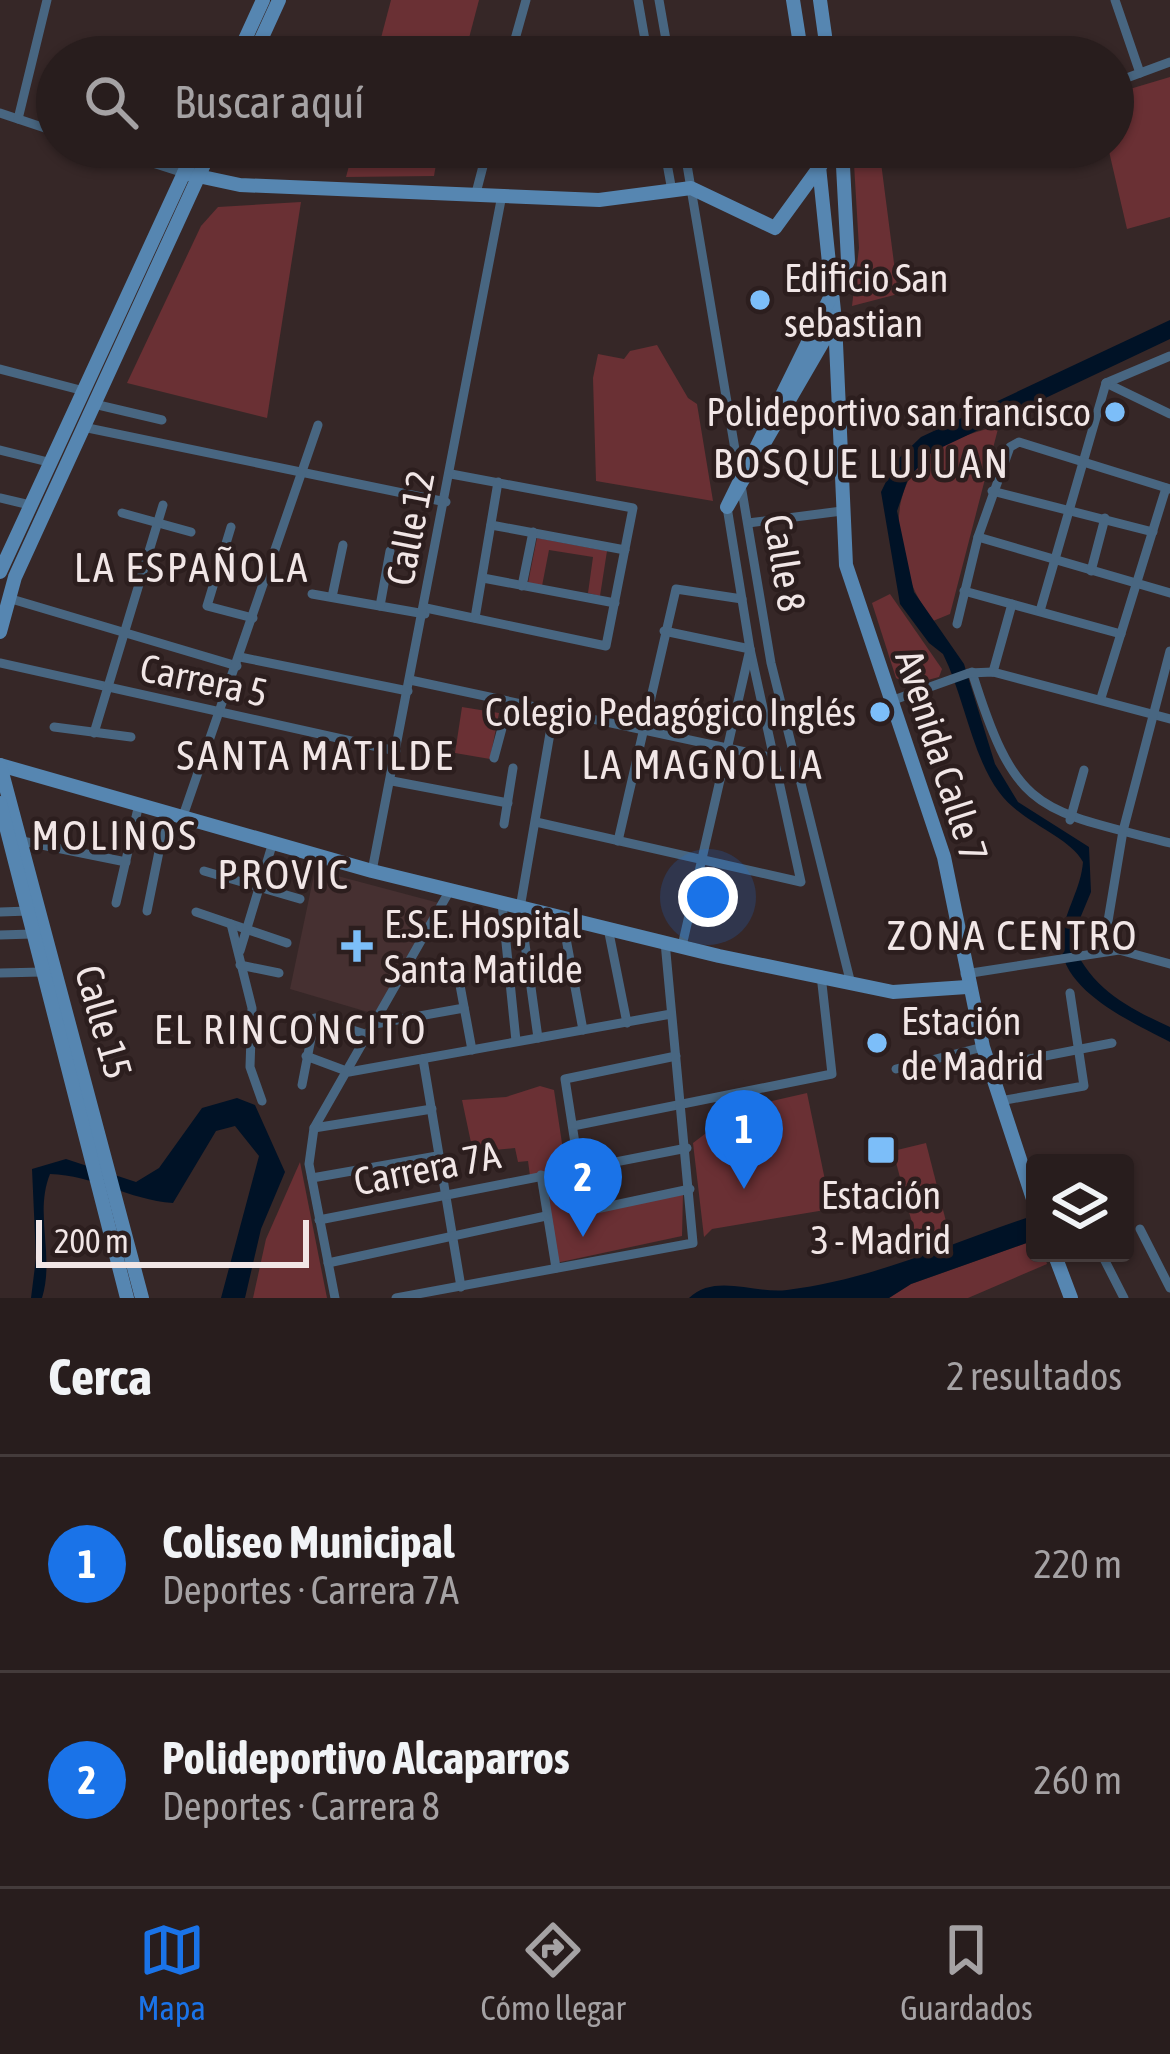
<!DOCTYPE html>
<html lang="es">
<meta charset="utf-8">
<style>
:root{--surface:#281d1d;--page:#302626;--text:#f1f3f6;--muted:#a5a2a4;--line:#443b3b;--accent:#1a73e8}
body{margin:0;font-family:"Asap Condensed",sans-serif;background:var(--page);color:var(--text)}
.controls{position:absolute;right:36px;bottom:36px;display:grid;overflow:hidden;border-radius:12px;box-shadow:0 3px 9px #0004}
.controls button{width:108px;height:108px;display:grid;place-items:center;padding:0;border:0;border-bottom:3px solid var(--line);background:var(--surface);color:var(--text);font:60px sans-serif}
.scale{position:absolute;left:36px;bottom:30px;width:273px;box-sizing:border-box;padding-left:12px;border:6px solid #f1e6e6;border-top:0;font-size:33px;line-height:42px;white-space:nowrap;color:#f1e6e6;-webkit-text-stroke:9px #2c1e1e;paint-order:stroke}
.you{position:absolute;left:708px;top:897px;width:42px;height:42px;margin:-30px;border:9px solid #fff;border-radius:50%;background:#1a73e8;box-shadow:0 0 0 18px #1a73e833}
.badge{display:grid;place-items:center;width:78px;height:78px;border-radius:50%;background:var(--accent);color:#fff;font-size:39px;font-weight:700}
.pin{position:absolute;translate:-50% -99px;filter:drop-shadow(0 3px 6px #0008)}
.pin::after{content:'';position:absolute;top:63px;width:42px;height:36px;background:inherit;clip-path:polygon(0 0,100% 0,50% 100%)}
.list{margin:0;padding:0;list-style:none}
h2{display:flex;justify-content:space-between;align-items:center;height:156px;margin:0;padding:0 48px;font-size:51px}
h2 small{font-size:39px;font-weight:400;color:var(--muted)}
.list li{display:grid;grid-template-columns:78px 1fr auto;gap:36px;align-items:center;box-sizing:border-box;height:216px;padding:0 48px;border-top:3px solid var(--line)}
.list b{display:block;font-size:45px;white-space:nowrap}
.list p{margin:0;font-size:39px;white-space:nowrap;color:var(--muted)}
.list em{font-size:39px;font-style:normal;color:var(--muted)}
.icon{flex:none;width:66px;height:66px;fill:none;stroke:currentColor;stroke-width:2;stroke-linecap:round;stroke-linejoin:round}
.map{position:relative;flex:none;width:1170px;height:1298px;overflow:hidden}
.search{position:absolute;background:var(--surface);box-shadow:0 3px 9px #0004;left:36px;right:36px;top:36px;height:132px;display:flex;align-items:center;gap:30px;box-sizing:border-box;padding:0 42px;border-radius:66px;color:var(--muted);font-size:45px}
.sheet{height:588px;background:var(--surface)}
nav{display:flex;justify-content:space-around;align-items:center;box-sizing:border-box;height:168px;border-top:3px solid var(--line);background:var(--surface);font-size:33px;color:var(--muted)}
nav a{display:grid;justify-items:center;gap:6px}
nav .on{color:var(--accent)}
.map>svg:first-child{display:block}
.built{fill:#463031}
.green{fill:#6a3034}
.water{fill:#001226}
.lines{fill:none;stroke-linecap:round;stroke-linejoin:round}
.street{stroke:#486681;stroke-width:9}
.secondary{stroke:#5686b1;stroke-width:14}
.poi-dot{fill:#7cbef9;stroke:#2c1e1e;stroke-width:4.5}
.labels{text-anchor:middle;stroke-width:9;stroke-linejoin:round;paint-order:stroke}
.poi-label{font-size:39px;fill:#f1e6e6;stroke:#2c1e1e;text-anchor:start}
.street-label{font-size:39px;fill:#f1e6e6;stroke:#2c1e1e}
.neighbourhood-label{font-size:42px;letter-spacing:3px;fill:#f1e6e6;stroke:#2c1e1e}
</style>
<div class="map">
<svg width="1170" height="1298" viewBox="0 0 1170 1298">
<rect width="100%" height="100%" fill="#362727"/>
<!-- built -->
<polygon class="built" points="315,870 439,903 378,1015 290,989"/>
<!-- green -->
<g class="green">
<polygon points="391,0 479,0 464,57 376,57"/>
<polygon points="1170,77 1170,217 1127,229 1108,147 1113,147 1113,94"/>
<polygon points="354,147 439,147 434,176 346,177"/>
<polygon points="853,147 879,147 898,294 852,306 859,248"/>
<polygon points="301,202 267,418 127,383 201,226 218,207"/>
<polygon points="657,345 688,398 697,404 713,501 596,481 593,378 598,354 624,359 630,351"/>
<path d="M999 425 950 614 933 621C896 571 878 490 936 449 954 437 979 432 999 425Z"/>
<polygon points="537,538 607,551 600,596 588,593 593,557 549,550 542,586 528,583"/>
<polygon points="890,594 942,669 939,677 909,685 896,678 872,603"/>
<polygon points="462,707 499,713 490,759 455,753"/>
<polygon points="540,1086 554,1090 566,1170 530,1176 528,1161 518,1162 515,1148 473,1152 462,1100 506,1097"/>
<polygon points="807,1093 831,1209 712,1229 704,1237 693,1143 722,1121 773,1112 772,1101"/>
<polygon points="926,1143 952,1245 921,1257 893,1151"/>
<polygon points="300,1162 327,1298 253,1298 266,1239"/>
<polygon points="592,1169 600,1207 683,1193 682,1236 556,1263 543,1177"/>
<polygon points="1035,1240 1035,1253 1044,1253 1047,1264 968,1298 889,1298 911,1284"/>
</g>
<!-- water -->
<g class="water">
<path d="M1170 320V339L932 452 908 479 897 511 914 592 964 664 995 764 1018 802 1089 847 1091 892 1071 940C1089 987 1126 1007 1170 1027V1042C1132 1022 1053 988 1062 935 1066 909 1081 888 1083 862 1068 835 1021 823 999 792 972 756 964 696 943 654L929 643 900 604 881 492 896 461 921 437Z"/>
<path d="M237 1098 255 1105 285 1172 261 1229 245 1298H221L259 1156 235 1126 216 1131 173 1203C129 1200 93 1175 50 1174 34 1214 55 1256 42 1298H31L36 1258 32 1169 66 1159 136 1182 159 1168 202 1108Z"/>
<path d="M1035 1215V1240L911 1284 889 1298H689C715 1273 754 1294 787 1290 875 1279 951 1243 1035 1215Z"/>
</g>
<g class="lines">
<!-- street -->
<g class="street">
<polyline points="638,0 648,57"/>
<polyline points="659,0 669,57"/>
<polyline points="1115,0 1140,73"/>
<polyline points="510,57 526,0"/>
<polyline points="1113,83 1170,62"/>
<polyline points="0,113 57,132"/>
<polyline points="18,119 47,0"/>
<polyline points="103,147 184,173"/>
<polyline points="664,147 672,191"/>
<polyline points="684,147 771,663 851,984"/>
<polyline points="476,193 488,147"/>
<polyline points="0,369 84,391"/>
<polyline points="1106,383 1170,414"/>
<polyline points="1106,383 1170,356"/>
<polyline points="94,404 162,420"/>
<polyline points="83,427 446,502"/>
<polyline points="0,450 48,462"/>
<polyline points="992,491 1153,532"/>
<polyline points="0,498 30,505"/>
<polyline points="122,513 191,532"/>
<polyline points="748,523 842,511"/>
<polyline points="491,525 625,550"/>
<polyline points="231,527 207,606 253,618"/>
<polyline points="978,537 1170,593"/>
<polyline points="1091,571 1105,518"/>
<polyline points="483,578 615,603"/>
<polyline points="522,586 533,532"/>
<polyline points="964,591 1121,634"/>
<polyline points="312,594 425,614"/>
<polyline points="332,597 343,545"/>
<polyline points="8,598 237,666"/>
<polyline points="380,606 390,551"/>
<polyline points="426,608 606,646 633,508 451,474"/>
<polyline points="1040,611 1106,383"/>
<polyline points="475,618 498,482"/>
<polyline points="957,624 978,537 1010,447 1019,442 1170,489"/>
<polyline points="664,631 750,649"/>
<polyline points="240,657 408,691"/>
<polyline points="0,663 396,751"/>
<path d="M972 672C1016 813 1036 809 1170 843"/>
<polyline points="993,672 1012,604"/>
<polyline points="410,680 774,758"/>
<polyline points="1101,698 1166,488"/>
<polyline points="888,702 969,673 993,672 1170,719"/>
<polyline points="54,727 131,737"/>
<polyline points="94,733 163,505"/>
<polyline points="494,758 509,702"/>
<polyline points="392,781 508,803"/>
<polyline points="183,816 318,425"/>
<polyline points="1070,820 1084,770"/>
<polyline points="536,822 801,882 750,649"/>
<polyline points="504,824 513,768"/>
<polyline points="22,841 126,862"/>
<polyline points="618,841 676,589 742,599"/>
<polyline points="204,871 300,899"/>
<polyline points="372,871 502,195"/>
<polyline points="116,903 139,804"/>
<polyline points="502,903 516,1041"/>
<polyline points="147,911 167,812"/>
<polyline points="0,912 29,911"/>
<polyline points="196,912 287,943"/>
<polyline points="562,917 583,1030"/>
<polyline points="231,924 252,1008 250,1067 262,1101"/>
<polyline points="608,928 627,1023"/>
<polyline points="0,935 32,934"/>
<polyline points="682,946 750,649 727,507"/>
<polyline points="240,951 273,842"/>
<polyline points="1103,951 1123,831 1170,651"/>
<polyline points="240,965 279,973"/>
<polyline points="0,973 42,972"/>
<polyline points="404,974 457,969 472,1050"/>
<polyline points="965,974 1119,950 1170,964"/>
<polyline points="375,1024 464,1008"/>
<polyline points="538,1038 520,908 554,710"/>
<polyline points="306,1056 349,1072 671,1014"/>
<polyline points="423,1059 461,1287"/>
<polyline points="988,1067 1112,1043"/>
<polyline points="896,1069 983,1047"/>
<polyline points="302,1085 315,1018 368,1035"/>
<polyline points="1000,1101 1084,1086 1070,993"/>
<polyline points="573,1126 832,1074 821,975"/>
<polyline points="314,1128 432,1109"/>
<polyline points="579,1169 565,1079 676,1056"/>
<polyline points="541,1175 556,1268"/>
<polyline points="312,1178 437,1156"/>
<polyline points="596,1209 690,1189"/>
<polyline points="319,1220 687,1148"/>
<polyline points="1140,1229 1170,1288"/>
<polyline points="1101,1253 1124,1298"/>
<polyline points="328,1263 546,1216"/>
<polyline points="335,1298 309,1164 314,1128 450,890"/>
<polyline points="396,1298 693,1243 665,942"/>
</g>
<!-- secondary -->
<g class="secondary">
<polyline points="793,0 802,57"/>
<polyline points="820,0 828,57"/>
<polyline points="237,57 263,0"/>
<polyline points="253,57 279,0"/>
<polyline points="817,147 835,321 846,565 944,857 983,1047 1035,1205"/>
<polyline points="184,173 240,185 599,200 691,188 775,228 834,147"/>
<polyline points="835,321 727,507 848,261 842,147"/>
<polyline points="0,572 196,147"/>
<polyline points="0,632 15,577 212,147"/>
<polyline points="0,765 372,871 719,956 893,992 967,987"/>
<polyline points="0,765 142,1298"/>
<polyline points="0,803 127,1298"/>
<polyline points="1054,1253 1071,1298"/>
</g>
</g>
<!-- markers -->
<g class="poi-dot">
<circle cx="760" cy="300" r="12"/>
<circle cx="1115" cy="412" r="12"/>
<circle cx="880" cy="712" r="12"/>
<path d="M351 928h12v12h12v12h-12v12h-12v-12h-12v-12h12z"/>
<circle cx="877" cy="1043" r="12"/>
<rect x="866" y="1135" width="30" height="30" rx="6"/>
</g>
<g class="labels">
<!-- poi labels -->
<g class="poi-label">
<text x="784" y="292">Edificio San<tspan x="784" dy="45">sebastian</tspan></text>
<text x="1091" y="426" text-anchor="end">Polideportivo san francisco</text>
<text x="856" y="726" text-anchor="end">Colegio Pedagógico Inglés</text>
<text x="384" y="938">E.S.E. Hospital<tspan x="384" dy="45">Santa Matilde</tspan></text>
<text x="901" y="1035">Estación<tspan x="901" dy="45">de Madrid</tspan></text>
<text x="881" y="1209" text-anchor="middle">Estación<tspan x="881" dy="45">3 - Madrid</tspan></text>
</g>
<!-- street labels -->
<g class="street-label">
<text transform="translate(410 528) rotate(-79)" y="14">Calle 12</text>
<text transform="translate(785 563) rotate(81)" y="14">Calle 8</text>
<text transform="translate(204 680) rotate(12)" y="14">Carrera 5</text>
<text transform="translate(942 756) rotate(72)" y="14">Avenida Calle 7</text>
<text transform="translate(104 1022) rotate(74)" y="14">Calle 15</text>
<text transform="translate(427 1168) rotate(-11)" y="14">Carrera 7A</text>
</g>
<!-- neighbourhood labels -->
<g class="neighbourhood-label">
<text x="862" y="478">BOSQUE LUJUAN</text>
<text x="192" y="582">LA ESPAÑOLA</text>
<text x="316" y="770">SANTA MATILDE</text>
<text x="703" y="779">LA MAGNOLIA</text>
<text x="115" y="850">MOLINOS</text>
<text x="284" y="889">PROVIC</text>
<text x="1013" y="950">ZONA CENTRO</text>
<text x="291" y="1044">EL RINCONCITO</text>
</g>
</g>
</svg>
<div class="controls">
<button><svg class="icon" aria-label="layers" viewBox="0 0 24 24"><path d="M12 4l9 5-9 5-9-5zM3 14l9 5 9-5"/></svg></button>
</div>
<div class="scale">200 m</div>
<div class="you"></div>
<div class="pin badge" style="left:744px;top:1189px">1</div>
<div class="pin badge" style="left:583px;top:1237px">2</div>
<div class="search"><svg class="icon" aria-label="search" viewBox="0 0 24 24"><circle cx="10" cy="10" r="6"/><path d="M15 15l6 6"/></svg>Buscar aquí</div>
</div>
<section class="sheet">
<h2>Cerca<small>2 resultados</small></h2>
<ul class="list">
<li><span class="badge">1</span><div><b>Coliseo Municipal</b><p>Deportes · Carrera 7A</p></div><em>220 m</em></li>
<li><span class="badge">2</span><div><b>Polideportivo Alcaparros</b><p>Deportes · Carrera 8</p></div><em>260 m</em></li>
</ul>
</section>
<nav>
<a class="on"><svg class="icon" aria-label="map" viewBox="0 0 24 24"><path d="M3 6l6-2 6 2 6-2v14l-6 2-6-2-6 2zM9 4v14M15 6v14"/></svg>Mapa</a>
<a><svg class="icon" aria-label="directions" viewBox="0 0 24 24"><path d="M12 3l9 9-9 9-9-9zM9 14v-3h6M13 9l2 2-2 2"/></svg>Cómo llegar</a>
<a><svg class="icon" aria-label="saved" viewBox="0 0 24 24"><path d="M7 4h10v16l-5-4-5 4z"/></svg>Guardados</a>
</nav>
